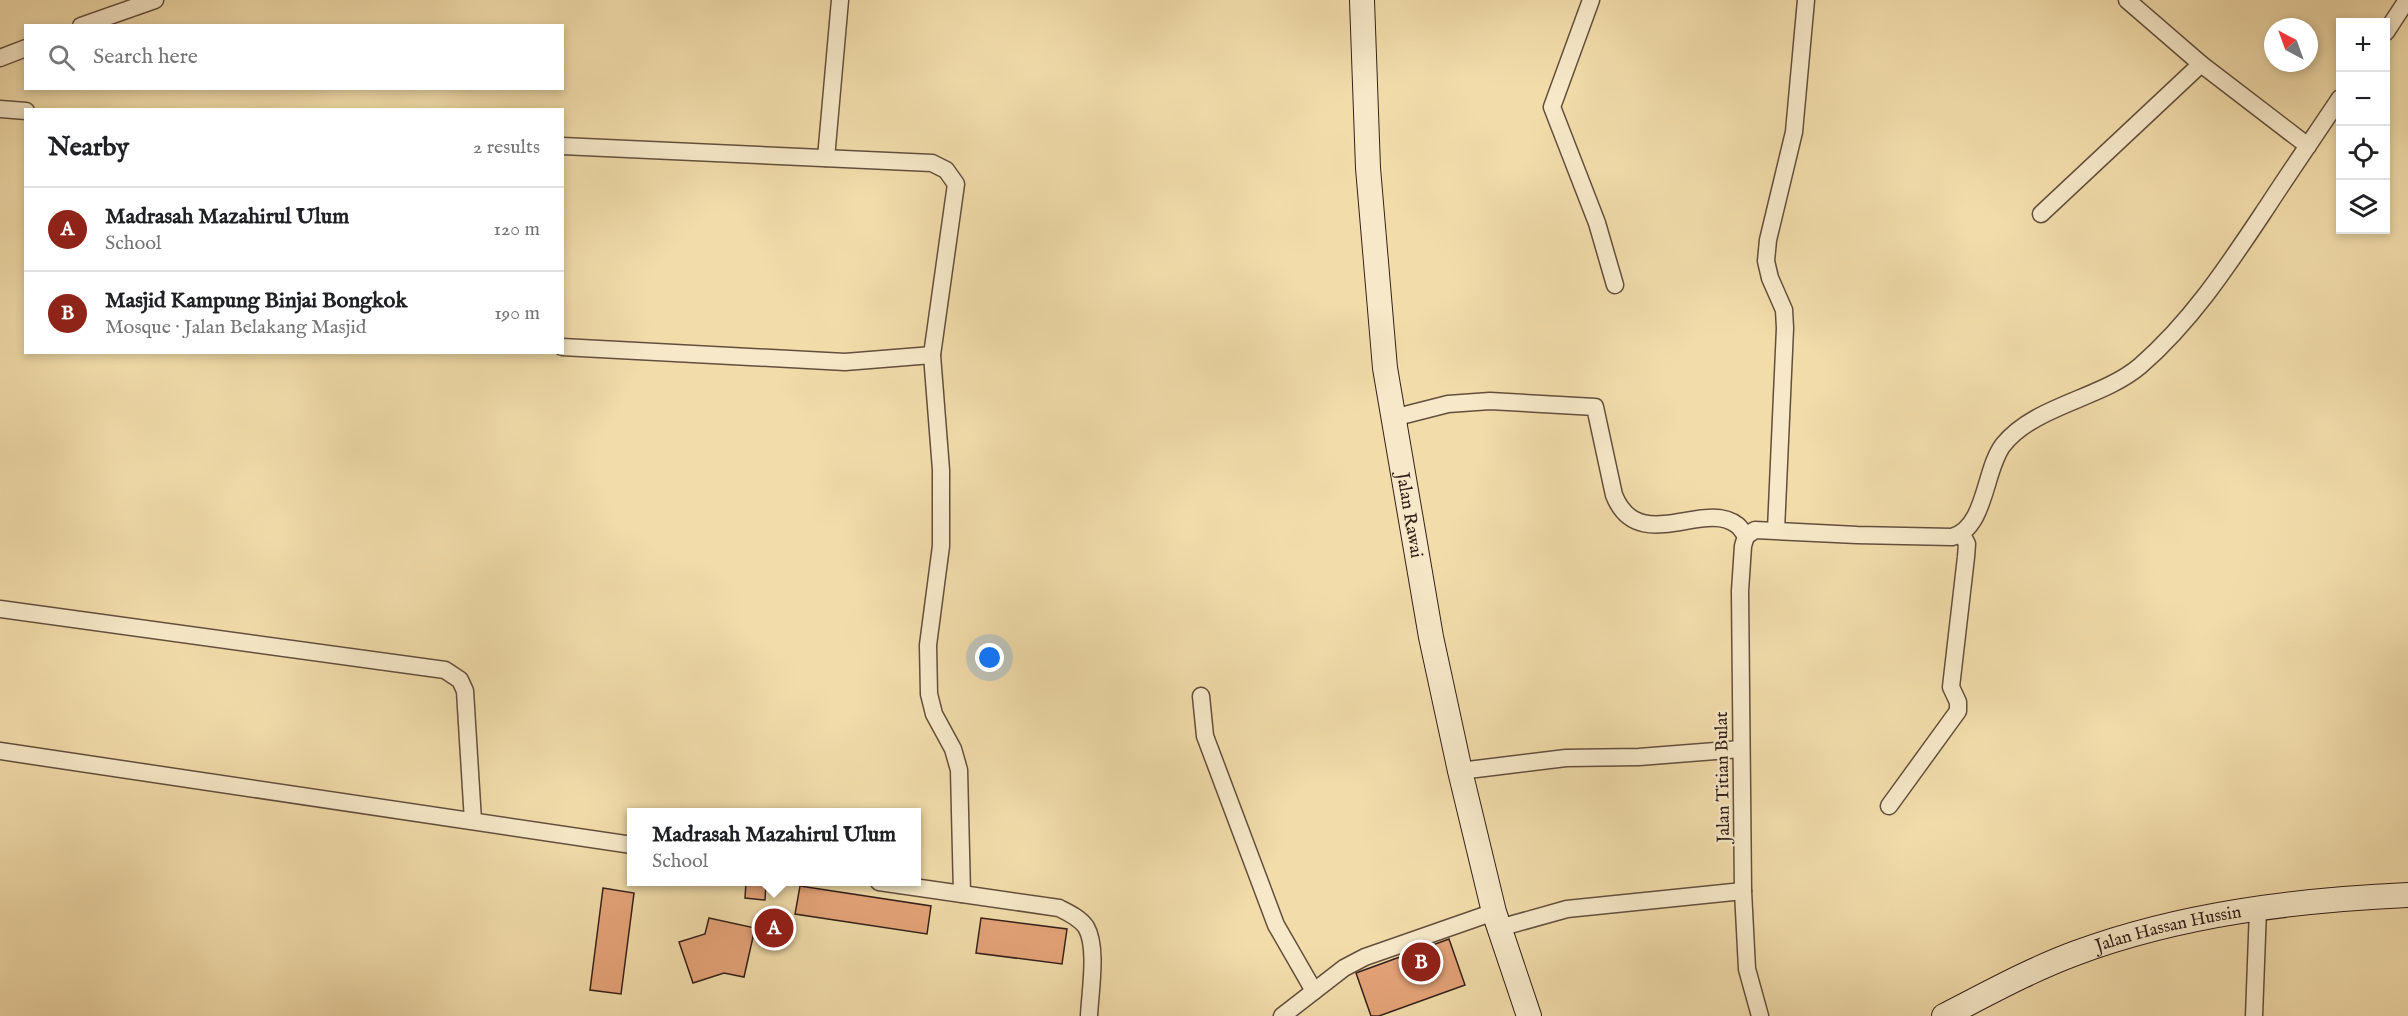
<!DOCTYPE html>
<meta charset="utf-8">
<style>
:root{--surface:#fff;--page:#f2f2f2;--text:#202124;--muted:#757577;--line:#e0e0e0;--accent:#8f2418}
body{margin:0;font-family:"IM FELL English",serif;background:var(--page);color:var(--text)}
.controls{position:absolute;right:18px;top:18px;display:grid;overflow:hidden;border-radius:0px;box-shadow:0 3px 9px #0003}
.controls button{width:54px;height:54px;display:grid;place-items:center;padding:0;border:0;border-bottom:2px solid var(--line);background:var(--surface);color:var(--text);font:30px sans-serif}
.compass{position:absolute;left:2264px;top:18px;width:54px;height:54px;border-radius:50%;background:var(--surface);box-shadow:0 3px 9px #0003;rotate:319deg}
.you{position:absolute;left:990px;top:658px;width:21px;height:21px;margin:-15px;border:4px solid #fff;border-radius:50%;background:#1a73e8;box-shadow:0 0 0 9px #1a73e833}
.badge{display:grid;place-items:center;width:39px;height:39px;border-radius:50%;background:var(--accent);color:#fff;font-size:20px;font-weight:700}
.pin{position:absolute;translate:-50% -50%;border:3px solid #fff;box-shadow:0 2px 6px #0006}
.popup{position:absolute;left:627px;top:808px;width:294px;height:78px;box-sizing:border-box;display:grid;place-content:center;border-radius:0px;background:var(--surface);filter:drop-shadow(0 2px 4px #0005);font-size:20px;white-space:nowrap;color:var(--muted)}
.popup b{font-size:22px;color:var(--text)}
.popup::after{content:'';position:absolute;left:50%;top:100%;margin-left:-12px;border:12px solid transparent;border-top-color:var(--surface)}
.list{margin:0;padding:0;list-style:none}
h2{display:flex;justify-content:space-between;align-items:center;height:78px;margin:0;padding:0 24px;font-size:26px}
h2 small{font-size:20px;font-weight:400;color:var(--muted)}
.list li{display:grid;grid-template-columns:39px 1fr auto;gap:18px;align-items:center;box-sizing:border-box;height:84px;padding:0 24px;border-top:2px solid var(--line)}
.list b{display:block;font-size:22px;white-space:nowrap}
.list p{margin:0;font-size:20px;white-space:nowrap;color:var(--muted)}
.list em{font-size:20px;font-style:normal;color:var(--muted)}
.icon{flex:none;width:33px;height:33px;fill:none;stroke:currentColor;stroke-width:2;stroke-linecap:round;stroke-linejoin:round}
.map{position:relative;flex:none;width:2408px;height:1016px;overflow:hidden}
.search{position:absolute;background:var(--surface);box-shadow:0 3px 9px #0003;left:24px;top:24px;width:540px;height:66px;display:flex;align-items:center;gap:15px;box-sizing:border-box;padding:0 21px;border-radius:0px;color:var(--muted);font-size:22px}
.panel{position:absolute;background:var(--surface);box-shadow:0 3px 9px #0003;left:24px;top:108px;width:540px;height:246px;border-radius:0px}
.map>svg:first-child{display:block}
.building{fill:#e4a378;stroke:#342019;stroke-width:1.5}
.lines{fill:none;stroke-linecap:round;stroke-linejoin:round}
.street-casing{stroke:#634f3d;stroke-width:19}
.secondary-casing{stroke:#342019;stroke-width:26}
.street{stroke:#f6e8c8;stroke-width:16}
.secondary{stroke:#f6e8c8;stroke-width:24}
.labels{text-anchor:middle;stroke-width:4.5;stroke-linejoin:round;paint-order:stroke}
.street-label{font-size:18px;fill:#342019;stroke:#f6e8c8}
</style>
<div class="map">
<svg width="2408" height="1016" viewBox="0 0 2408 1016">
<rect width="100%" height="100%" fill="#f1dcaa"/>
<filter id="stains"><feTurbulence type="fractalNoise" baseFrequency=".00333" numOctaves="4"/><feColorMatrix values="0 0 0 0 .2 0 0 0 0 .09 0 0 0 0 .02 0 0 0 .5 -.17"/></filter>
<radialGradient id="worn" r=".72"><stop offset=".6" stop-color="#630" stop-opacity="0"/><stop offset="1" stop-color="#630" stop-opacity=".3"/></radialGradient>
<!-- building -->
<g class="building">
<polygon points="746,882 766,882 765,900 745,898"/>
<polygon points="800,886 931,906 927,934 795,914"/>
<polygon points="603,888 634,893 621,994 590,990"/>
<polygon points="709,918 755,928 744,977 724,973 693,983 679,942 705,934"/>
<polygon points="981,918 1067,929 1062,964 976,953"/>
<polygon points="1449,939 1465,985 1379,1016 1371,1016 1356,973"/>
</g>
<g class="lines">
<defs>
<g id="street">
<polyline points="1591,0 1552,107 1597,223 1615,285"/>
<polyline points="2127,0 2201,64 2308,146"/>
<polyline points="81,26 155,0"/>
<polyline points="2386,32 2407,0"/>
<polyline points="0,58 26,48"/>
<polyline points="0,109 26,111"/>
<polyline points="562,146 932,163 946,170 956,184 932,355 941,470 941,546 928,645 929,694 934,714 953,749 959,770 962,894"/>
<polyline points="826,158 840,0"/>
<polyline points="2041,214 2201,64"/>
<polyline points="562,347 845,362 932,355"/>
<path d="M1393 418 1448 404 1490 401 1595 407 1614 495C1638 556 1704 499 1737 525 1740 527 1743 532 1746 536"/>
<polyline points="1776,530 1785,328 1784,310 1770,278 1766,261 1768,240 1794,132 1806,0"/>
<path d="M1746 536 1755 530 1857 535 1952 537C1986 528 1984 470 2003 445 2035 405 2101 399 2140 366 2192 321 2229 264 2267 207 2291 170 2316 134 2340 98"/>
<polyline points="1746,536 1743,546 1740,591 1743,891 1747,969 1760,1016"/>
<polyline points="0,609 445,670 460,680 465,691 473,821"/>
<polyline points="1201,696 1205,736 1276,925 1314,991"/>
<polyline points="0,751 632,845"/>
<polyline points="1460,771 1566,758 1639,757 1741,749"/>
<polyline points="1889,806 1958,711 1958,702 1951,687 1966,557 1967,544 1962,534"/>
<path d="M879 882 1059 908C1069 913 1080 918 1086 927 1098 947 1090 992 1089 1016"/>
<polyline points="1499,928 1567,909 1743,891"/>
<polyline points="1282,1016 1344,968 1365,957 1494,912"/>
<polyline points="2254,1016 2258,909"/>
</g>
<g id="secondary">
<path id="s1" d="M1362 0 1368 168 1385 368 1431 637 1460 771 1494 912 1529 1016"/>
<path id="s2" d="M1944 1016C1987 994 2030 970 2076 953 2181 914 2297 900 2408 895"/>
</g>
</defs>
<!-- street casing -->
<use href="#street" class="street-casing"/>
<!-- secondary casing -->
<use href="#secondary" class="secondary-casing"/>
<!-- street -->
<use href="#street" class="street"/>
<!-- secondary -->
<use href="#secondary" class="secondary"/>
</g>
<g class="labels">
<!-- street labels -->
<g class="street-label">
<text dy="6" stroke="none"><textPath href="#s1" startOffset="518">Jalan Rawai</textPath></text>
<text transform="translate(1722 777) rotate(-91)" y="6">Jalan Titian Bulat</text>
<text dy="6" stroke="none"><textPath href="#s2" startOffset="242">Jalan Hassan Hussin</textPath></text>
</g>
</g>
<rect width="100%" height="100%" filter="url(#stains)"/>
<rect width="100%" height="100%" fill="url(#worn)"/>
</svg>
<div class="controls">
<button>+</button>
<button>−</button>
<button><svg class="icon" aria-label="locate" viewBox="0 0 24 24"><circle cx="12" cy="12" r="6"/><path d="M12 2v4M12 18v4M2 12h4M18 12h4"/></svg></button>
<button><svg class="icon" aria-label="layers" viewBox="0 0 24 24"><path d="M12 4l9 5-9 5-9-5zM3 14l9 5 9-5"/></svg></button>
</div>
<svg class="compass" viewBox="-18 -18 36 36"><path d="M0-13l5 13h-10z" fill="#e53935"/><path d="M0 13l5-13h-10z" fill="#757577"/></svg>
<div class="you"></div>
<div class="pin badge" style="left:774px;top:928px">A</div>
<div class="popup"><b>Madrasah Mazahirul Ulum</b>School</div>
<div class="pin badge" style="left:1421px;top:962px">B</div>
<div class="search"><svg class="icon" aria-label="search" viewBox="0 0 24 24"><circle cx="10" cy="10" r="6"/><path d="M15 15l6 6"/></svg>Search here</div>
<section class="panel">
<h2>Nearby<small>2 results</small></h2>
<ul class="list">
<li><span class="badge">A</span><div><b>Madrasah Mazahirul Ulum</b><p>School</p></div><em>120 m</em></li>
<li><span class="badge">B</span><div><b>Masjid Kampung Binjai Bongkok</b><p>Mosque · Jalan Belakang Masjid</p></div><em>190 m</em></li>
</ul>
</section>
</div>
